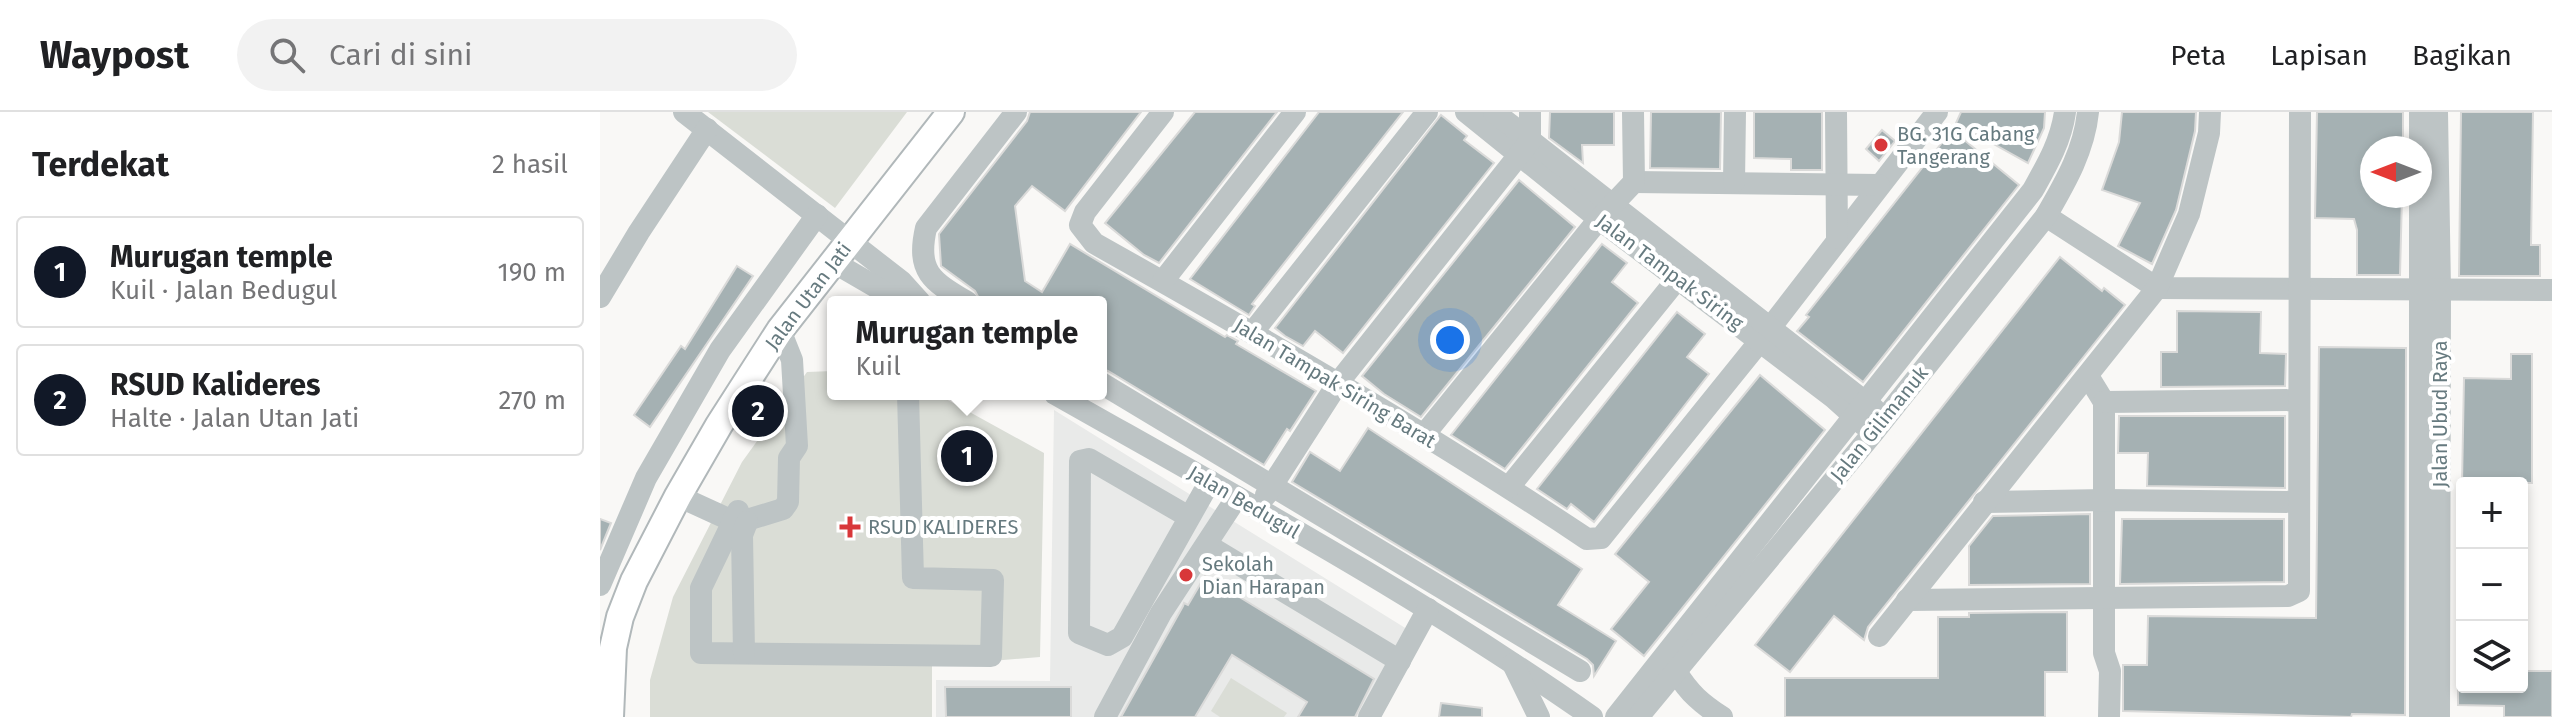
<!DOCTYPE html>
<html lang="id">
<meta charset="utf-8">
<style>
:root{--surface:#fff;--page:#f2f2f2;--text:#202124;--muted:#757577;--line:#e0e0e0;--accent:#111827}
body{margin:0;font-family:"Fira Sans",sans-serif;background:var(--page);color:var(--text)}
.controls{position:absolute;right:24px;bottom:24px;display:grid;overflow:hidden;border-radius:8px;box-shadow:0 4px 12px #0003}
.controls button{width:72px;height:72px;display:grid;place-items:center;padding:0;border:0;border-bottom:2px solid var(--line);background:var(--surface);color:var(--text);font:40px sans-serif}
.compass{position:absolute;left:1760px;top:24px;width:72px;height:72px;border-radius:50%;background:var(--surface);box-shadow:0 4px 12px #0003;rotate:270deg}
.you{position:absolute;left:850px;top:228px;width:28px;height:28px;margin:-20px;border:6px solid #fff;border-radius:50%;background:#1a73e8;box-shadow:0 0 0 12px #1a73e833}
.badge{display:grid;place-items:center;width:52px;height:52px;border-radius:50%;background:var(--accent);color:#fff;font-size:26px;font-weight:700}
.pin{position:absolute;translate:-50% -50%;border:4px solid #fff;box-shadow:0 2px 8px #0006}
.popup{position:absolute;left:227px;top:184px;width:280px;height:104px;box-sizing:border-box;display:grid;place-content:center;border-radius:8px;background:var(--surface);filter:drop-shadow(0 2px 6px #0005);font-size:26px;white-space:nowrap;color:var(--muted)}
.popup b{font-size:30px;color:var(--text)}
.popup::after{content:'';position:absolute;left:50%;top:100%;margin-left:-16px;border:16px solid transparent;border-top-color:var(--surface)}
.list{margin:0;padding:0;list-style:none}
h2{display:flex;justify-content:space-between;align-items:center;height:104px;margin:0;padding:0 32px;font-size:34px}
h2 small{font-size:26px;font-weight:400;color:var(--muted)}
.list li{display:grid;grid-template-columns:52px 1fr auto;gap:24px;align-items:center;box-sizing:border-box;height:112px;margin:0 16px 16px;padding:0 16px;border:2px solid var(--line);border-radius:8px}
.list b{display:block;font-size:30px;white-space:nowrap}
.list p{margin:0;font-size:26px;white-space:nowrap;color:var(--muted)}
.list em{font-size:26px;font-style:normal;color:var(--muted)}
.icon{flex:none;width:44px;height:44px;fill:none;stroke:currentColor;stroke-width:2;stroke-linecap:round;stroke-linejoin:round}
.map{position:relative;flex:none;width:1952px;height:605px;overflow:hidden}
header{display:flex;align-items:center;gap:48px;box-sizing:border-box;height:112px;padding:0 40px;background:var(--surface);border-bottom:2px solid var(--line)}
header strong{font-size:38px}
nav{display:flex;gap:44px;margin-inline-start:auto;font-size:28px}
.search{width:560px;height:72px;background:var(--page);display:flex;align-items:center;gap:20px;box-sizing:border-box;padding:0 28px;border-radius:44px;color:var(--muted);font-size:30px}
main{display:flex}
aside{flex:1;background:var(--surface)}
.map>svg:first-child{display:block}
.built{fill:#e9eae9}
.green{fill:#daddd6}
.building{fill:#a5b1b3;stroke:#dadad9;stroke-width:2}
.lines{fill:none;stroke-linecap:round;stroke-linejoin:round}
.major-casing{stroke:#b1b8ba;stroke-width:30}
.minor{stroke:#bdc4c5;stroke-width:22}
.major{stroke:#fff;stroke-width:26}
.poi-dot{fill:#d83739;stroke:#fff;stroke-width:3}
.labels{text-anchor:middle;stroke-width:8;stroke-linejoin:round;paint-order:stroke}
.poi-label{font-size:20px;fill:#667a7f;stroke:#fff;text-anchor:start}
.street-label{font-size:20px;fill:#667a7f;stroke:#fff}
</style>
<header>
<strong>Waypost</strong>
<div class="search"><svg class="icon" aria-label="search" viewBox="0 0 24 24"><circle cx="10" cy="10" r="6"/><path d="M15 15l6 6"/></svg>Cari di sini</div>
<nav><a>Peta</a><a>Lapisan</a><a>Bagikan</a></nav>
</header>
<main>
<aside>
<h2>Terdekat<small>2 hasil</small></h2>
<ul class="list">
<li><span class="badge">1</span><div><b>Murugan temple</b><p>Kuil · Jalan Bedugul</p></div><em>190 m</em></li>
<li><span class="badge">2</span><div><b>RSUD Kalideres</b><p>Halte · Jalan Utan Jati</p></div><em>270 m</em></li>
</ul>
</aside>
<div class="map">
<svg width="1952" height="605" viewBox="0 0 1952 605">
<rect width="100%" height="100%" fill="#f9f8f6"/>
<!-- built -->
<polygon class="built" points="454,298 823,527 781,605 336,605 336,568 450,569"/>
<!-- green -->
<g class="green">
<polygon points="108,0 307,0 235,96"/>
<polygon points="233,259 233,282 337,282 444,341 440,545 332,554 332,605 50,605 50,568 73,485 142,350 207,260"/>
<polygon points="631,566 687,601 684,605 620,605 611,599"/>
</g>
<!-- building -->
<g class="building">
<polygon points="430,0 541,0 465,99 432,74 415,94 425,169 442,180 470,132 625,225 627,223 638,229 636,232 716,279 690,319 687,317 664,353 508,259 501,257 501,190 381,190 375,179 341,154 339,122 427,9"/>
<polygon points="595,0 677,0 559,151 544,143 505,111"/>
<polygon points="719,0 803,0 652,192 655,194 649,203 590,167"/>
<polygon points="950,0 1014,0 1014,33 982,33 983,51 949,26"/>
<polygon points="1051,0 1121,0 1120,57 1050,56"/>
<polygon points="1154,0 1222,0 1222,58 1191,58 1191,47 1154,46"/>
<polygon points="1361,0 1445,0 1444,16 1428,51 1356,11"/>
<polygon points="1522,0 1596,0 1595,19 1576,98 1552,152 1518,134 1540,91 1502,78 1519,30"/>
<polygon points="1717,0 1803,0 1803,36 1772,36 1772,84 1802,84 1800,163 1757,163 1757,118 1754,107 1715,106"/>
<polygon points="1861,0 1933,0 1931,133 1940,133 1940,164 1859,164"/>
<polygon points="841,3 867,24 864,28 894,51 743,241 715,219 703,234 685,224 675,216"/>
<polygon points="1282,18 1295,29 1279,49 1266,37"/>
<polygon points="1352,18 1419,73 1263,270 1197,219 1209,205 1206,203"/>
<polygon points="919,68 975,115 821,305 784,282 762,264"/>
<polygon points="1002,132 1027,151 1012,170 1038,191 905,357 851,323"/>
<polygon points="1460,145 1502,179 1504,176 1525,193 1268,515 1264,528 1234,504 1190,560 1155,533"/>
<polygon points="137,154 153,164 50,315 34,303 81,234 85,237"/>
<polygon points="1577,199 1661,200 1660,241 1686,242 1685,274 1561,275 1561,240 1577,240"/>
<polygon points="1077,200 1105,222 1087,245 1109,262 994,410 971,392 967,397 937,377"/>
<polygon points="1719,235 1806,236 1805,603 1752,602 1751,605 1523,599 1523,553 1547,553 1548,504 1716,506"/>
<polygon points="1911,242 1932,242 1932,371 1862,371 1864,266 1911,267"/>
<polygon points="1160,263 1225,318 1044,544 1011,517 1049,470 1015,442"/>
<polygon points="1519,304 1685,304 1685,376 1547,374 1548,341 1518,341"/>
<polygon points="768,316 982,457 958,493 1016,529 994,564 993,553 987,547 692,370 710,340 740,359"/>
<polygon points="1490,402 1490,472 1369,473 1369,434 1393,404"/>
<polygon points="0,407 11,411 0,438"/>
<polygon points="1522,407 1684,407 1684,470 1520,472"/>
<polygon points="605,464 774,567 755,605 698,605 707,590 632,543 595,605 521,605 583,494 584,491 588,493"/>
<polygon points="1467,500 1467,560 1445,560 1445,605 1185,605 1185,566 1338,566 1338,505 1369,505 1369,501"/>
<polygon points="1922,559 1952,559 1952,605 1904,605 1904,594 1858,593 1858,575 1922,575"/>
<polygon points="345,575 471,575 471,605 346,605"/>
<polygon points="841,591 882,596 882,605 839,605"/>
</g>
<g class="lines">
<defs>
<polyline id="major" points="10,605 13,536 20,505 34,469 78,384 119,313 180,218 351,0"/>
</defs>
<!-- major casing -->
<use href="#major" class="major-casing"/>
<!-- minor -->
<g class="minor">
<polyline points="84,0 302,170 320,190"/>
<path d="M563 0 485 100 480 113 494 131C661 225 828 321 987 427L1001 426 1160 229 1337 0"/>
<polyline points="866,0 999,107 1234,286 1264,313"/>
<polyline points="894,0 1274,297"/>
<polyline points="1236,0 1237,126"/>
<polyline points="1837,0 1840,178 1839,605"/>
<polyline points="1034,70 1279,73"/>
<polyline points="1134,70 1135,0"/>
<polyline points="1446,104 1557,176 1952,178"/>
<polyline points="233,150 302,190"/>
<polyline points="563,169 695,0"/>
<polyline points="0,185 39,120 107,17"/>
<path d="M367 190C332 169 316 160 326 116L416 0"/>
<polyline points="652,221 827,0"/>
<polyline points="1488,264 1504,290 1504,541 1510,559 1509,605"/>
<polyline points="501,271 980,559"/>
<path d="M455 282C637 385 821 485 992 605"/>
<polyline points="1504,290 1699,288"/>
<polyline points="823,324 999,107 1034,70 1033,0"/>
<polyline points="909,375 1087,155"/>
<polyline points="666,383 738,271 930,29 930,0"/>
<polyline points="78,384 137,411 183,397 188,390 189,346 197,334 192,248 180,218"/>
<polyline points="1384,390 1506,388 1699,390"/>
<polyline points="138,399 101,476 101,541 391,544 393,468 313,466 308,282"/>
<polyline points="589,405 489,347 480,349 479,521 508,533 522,525 610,369"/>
<polyline points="607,433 800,549"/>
<polyline points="0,473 46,366 120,238 217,103"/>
<polyline points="1307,488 1688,484 1699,479 1700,0"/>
<polyline points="1279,524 1557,176 1589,102 1609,21 1610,0"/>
<polyline points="144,541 142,423 147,410"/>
<polyline points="913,552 939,605"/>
<path d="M1077 561C1089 581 1102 592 1122 605"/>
<polyline points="505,605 561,501 637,385"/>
<polyline points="769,605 828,497"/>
<path d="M1016 605 1433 78C1447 53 1461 29 1465 0"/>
<path d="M1038 605 1273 321 1446 104C1465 71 1484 39 1488 0"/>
<polyline points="1820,605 1820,0"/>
</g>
<!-- major -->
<use href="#major" class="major"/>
</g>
<!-- markers -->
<g class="poi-dot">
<circle cx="1281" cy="33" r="8"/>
<path d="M246 403h8v8h8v8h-8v8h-8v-8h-8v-8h8z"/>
<circle cx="586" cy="463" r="8"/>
</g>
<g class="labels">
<!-- poi labels -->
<g class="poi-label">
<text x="1297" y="29">BG. 31G Cabang<tspan x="1297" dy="23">Tangerang</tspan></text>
<text x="268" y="422">RSUD KALIDERES</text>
<text x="602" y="459">Sekolah<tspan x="602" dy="23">Dian Harapan</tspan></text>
</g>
<!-- street labels -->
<g class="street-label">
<text transform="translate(1070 160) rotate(37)" y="7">Jalan Tampak Siring</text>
<text transform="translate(208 184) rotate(-53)" y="7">Jalan Utan Jati</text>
<text transform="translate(735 271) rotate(31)" y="7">Jalan Tampak Siring Barat</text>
<text transform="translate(1840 302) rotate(-90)" y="7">Jalan Ubud Raya</text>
<text transform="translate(1279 312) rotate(-51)" y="7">Jalan Gilimanuk</text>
<text transform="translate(644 390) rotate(30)" y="7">Jalan Bedugul</text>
</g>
</g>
</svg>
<div class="controls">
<button>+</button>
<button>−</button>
<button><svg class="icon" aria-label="layers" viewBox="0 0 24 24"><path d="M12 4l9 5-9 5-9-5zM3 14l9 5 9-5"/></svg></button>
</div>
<svg class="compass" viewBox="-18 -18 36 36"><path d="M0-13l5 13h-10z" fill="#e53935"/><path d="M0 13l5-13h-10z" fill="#757577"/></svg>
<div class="you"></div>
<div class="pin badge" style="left:367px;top:344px">1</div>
<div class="popup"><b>Murugan temple</b>Kuil</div>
<div class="pin badge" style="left:158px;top:299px">2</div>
</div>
</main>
